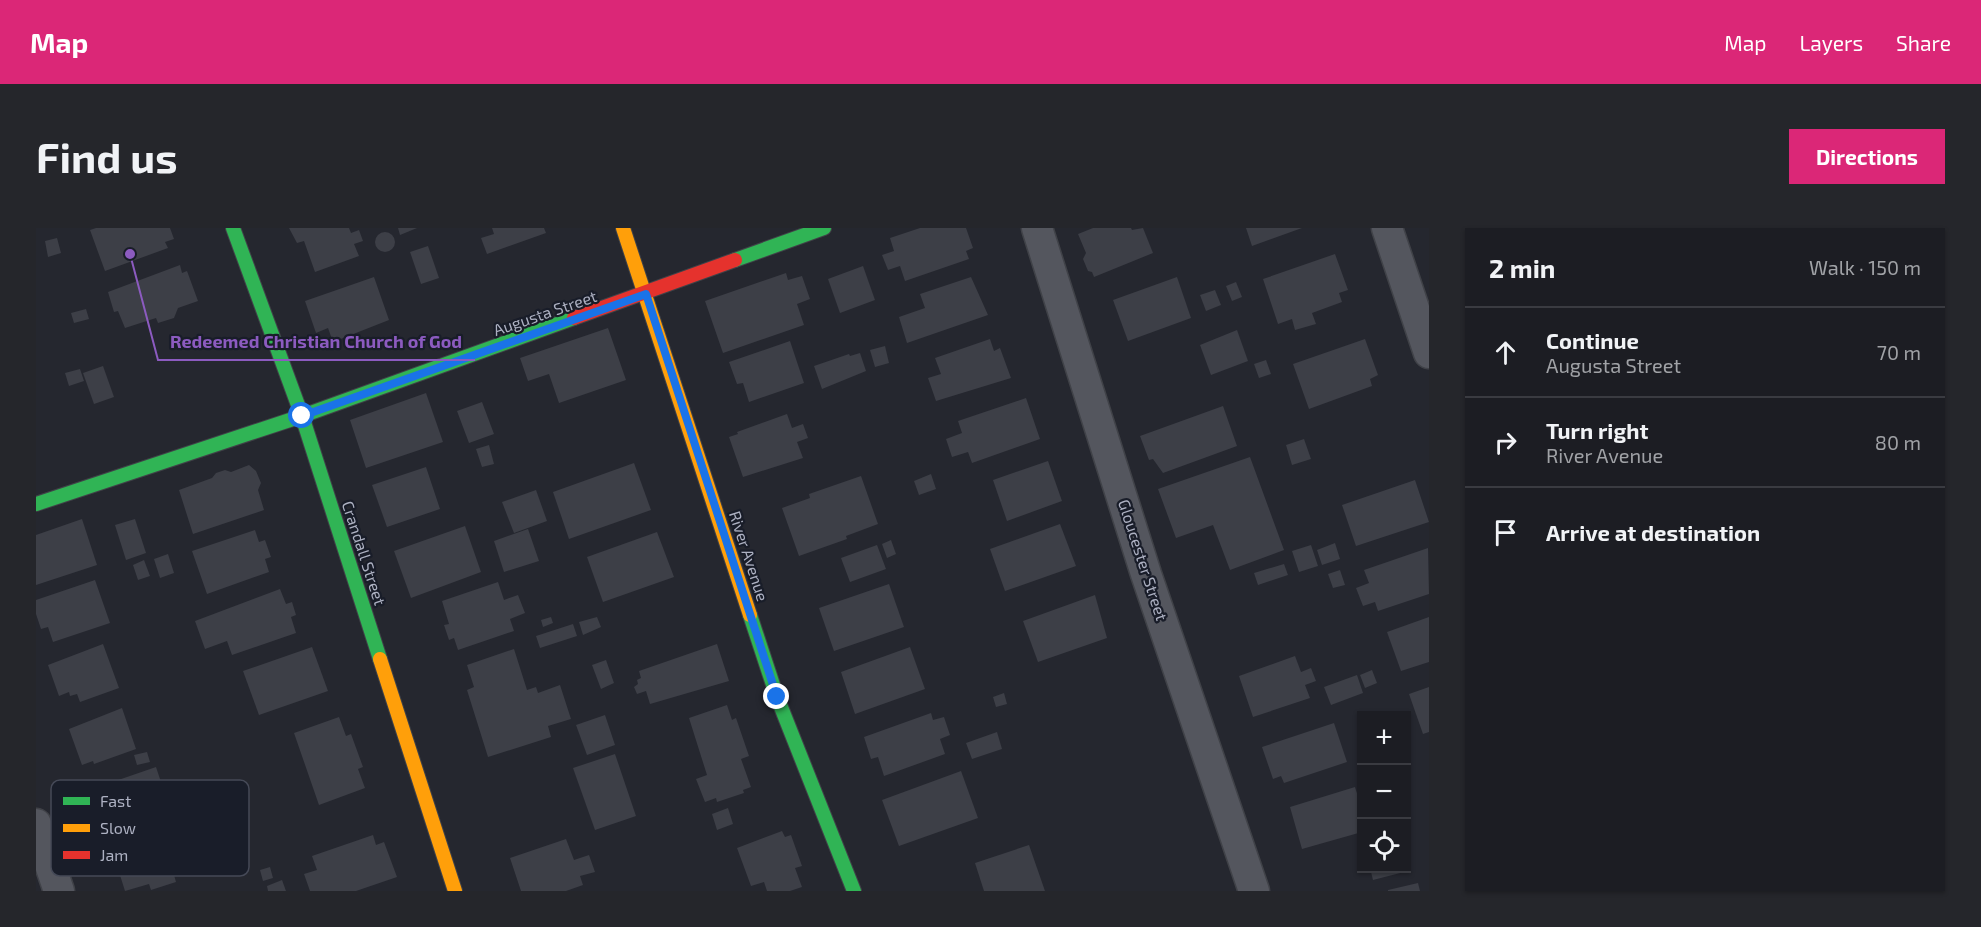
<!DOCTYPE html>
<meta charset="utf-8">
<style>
:root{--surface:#1c1d23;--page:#25262b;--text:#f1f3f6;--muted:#a0a2a6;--line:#3a3b41;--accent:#db2777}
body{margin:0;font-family:"Exo 2",sans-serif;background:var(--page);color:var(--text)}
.controls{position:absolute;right:18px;bottom:18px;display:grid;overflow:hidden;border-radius:0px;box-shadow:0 2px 4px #0004}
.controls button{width:54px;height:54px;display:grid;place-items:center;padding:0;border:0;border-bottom:2px solid var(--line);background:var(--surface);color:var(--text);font:30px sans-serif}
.stop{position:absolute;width:18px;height:18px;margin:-14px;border:4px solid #1a73e8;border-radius:50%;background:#fff}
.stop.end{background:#1a73e8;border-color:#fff;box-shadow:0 2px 6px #0008}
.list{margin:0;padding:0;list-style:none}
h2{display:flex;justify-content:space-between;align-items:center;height:78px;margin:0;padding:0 24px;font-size:26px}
h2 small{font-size:20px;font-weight:400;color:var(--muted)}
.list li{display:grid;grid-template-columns:39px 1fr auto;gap:18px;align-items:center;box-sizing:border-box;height:90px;padding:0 24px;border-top:2px solid var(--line)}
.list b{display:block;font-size:22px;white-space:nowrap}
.list p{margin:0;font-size:20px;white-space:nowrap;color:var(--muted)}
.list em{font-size:20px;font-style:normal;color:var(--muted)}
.icon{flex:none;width:33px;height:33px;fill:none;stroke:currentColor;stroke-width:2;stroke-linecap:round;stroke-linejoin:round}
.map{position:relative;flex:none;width:1393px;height:663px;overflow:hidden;border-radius:0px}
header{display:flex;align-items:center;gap:36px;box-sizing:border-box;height:84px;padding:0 30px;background:var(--accent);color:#fff}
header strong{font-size:28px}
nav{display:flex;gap:33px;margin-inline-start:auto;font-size:21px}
.intro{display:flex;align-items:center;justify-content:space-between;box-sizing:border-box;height:144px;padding:0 36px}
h1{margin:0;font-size:42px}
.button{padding:15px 27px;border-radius:0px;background:var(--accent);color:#fff;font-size:21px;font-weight:700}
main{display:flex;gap:36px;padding:0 36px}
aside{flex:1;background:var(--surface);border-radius:0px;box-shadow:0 2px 4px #0004}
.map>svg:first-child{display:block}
.building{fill:#3d3f47}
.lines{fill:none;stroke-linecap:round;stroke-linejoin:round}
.street-casing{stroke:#404248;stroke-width:33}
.fast-casing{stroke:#404248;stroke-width:16}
.slow-casing{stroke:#404248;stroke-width:16}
.jam-casing{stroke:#404248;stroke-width:16}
.street{stroke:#54565e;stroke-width:30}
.fast{stroke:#30b455;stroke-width:14}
.slow{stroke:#ff9f0a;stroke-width:14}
.jam{stroke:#e5322d;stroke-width:14}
.route{stroke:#1a73e8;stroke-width:8}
.labels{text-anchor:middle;stroke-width:4.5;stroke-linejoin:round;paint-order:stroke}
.street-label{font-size:16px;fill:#adb1c2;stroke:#191d29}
.key{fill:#191d29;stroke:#454957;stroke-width:1.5}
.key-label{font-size:16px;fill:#adb1c2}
.leader{fill:none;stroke:#8c5bc0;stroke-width:2}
.callout-dot{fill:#8c5bc0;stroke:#191d29;stroke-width:2}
.callout-label{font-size:18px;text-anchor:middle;font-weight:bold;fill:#8c5bc0;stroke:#191d29;stroke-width:4.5;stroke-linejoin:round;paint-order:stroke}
</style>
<header>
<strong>Map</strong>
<nav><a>Map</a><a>Layers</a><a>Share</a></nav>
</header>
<div class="intro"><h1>Find us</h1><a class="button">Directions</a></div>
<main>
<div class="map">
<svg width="1393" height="663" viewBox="0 0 1393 663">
<rect width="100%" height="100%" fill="#25272f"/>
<!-- building -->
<g class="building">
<polygon points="60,0 134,0 138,11 129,14 132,20 69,43 54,2"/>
<polygon points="253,0 313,0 315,5 323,2 327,13 318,16 323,28 279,44 268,13 261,15"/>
<polygon points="362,0 381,0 364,7"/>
<polygon points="456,0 508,0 510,5 451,26 445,10 458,6"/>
<polygon points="884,0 930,0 937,20 930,23 933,31 869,53 864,38 852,42 846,27 858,23 854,10"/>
<polygon points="1057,0 1095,0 1096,2 1107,0 1117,25 1058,49 1056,44 1052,43 1047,31 1050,25 1042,6"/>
<polygon points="1210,0 1266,0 1216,18"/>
<circle cx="349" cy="14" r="10"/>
<polygon points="21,10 25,25 12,29 9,13"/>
<polygon points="392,18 403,50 385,56 374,24"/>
<polygon points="1299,26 1312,62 1303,65 1306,74 1276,85 1280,96 1259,102 1256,91 1242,96 1227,51"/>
<polygon points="144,37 146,45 151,43 162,73 142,80 138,90 122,95 120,90 89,100 82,83 78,84 72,64"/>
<polygon points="827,38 839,72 804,85 792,51"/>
<polygon points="750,45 752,52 766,48 774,71 761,76 768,97 687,125 669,73"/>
<polygon points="338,49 353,92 297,114 292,100 280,105 269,73"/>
<polygon points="935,49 952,87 871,115 863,89 889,80 884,66"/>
<polygon points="1141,49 1155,90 1092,113 1077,72"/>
<polygon points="1200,54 1206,69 1196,73 1190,58"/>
<polygon points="1179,62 1185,77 1170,83 1164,67"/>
<polygon points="50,81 53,91 38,95 35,85"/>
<polygon points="572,100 590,152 523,175 513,146 492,153 484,130"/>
<polygon points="1201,102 1212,133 1175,147 1164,117"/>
<polygon points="954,111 958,123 964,120 975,150 900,173 892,150 905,146 899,130"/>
<polygon points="1329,111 1342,147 1334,151 1336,158 1273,181 1257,136"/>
<polygon points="754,113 768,155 713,174 707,155 701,156 693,134"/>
<polygon points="849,118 853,135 839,139 834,122"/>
<polygon points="824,125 830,143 786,161 778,138 813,126 814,128"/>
<polygon points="1230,132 1235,146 1223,150 1218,136"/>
<polygon points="67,138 78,169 58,176 47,145"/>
<polygon points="44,141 48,153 33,158 29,145"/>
<polygon points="390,165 407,214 330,240 314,192"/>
<polygon points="990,170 1004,211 936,235 932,224 916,229 910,211 926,205 922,193"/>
<polygon points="446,174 458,206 433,215 421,183"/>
<polygon points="1187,178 1201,218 1127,245 1117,231 1113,232 1104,208"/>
<polygon points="751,186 756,200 767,196 772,210 761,214 767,230 707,249 693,209 702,206 701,204"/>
<polygon points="1268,211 1275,231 1256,237 1250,217"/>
<polygon points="453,217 458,236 446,239 440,221"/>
<polygon points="1214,229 1248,322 1194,342 1177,297 1140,310 1122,261"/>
<polygon points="1012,233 1026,273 971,293 957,252"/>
<polygon points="598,235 615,282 533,311 517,264"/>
<polygon points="213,237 220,243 225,255 222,262 228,282 157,306 143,262 176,250 180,245 189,242 195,244"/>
<polygon points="390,239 404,281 351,299 336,257"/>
<polygon points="895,246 900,261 883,267 878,253"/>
<polygon points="825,248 842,296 810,308 811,311 763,328 746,280 774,270 773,266"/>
<polygon points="1379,252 1393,294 1320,318 1306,277"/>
<polygon points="500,262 511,293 478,305 466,274"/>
<polygon points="46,291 61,337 0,357 0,307"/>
<polygon points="99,291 110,325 90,332 79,297"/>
<polygon points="1024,296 1040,338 969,363 954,321"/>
<polygon points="429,298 445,344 375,370 358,323"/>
<polygon points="492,301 503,333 468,344 458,313"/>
<polygon points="219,302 223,314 229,312 235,329 229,331 233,344 171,366 156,323"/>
<polygon points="621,304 638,349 567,374 551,329"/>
<polygon points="855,312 860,326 851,330 846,316"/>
<polygon points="1299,315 1304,331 1286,337 1281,322"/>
<polygon points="841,317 850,341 814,354 805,330"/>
<polygon points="1275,317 1282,338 1263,344 1256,323"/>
<polygon points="1392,320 1393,366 1342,383 1339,374 1327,378 1320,360 1333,355 1328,342"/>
<polygon points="132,326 138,345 124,350 118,331"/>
<polygon points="108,332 114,348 102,352 97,337"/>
<polygon points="1248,336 1252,347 1222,357 1218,345"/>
<polygon points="1304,342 1309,357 1297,360 1292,346"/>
<polygon points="59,352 74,395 17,414 12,399 5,401 0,386 0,372"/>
<polygon points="462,354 468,372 482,367 489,385 474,391 478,403 422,422 418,410 413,412 408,397 413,396 406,373"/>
<polygon points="853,356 868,399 798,423 783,380"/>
<polygon points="244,361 250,376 256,374 260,387 255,389 260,405 196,427 191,413 169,421 159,393"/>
<polygon points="1059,367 1071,410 1002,434 987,393"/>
<polygon points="515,389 517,395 507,399 505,392"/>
<polygon points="561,389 565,399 547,407 543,394"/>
<polygon points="1393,389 1393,434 1365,443 1351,404"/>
<polygon points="537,396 541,408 504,420 500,408"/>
<polygon points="67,416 83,460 44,474 41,466 34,468 33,464 23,468 12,437"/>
<polygon points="681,416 693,453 614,476 610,463 601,466 598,459 602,456 601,452 605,450 603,443"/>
<polygon points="276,419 292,463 223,487 207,443"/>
<polygon points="874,419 889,461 819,486 805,444"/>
<polygon points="478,421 491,462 500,459 502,465 524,457 535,491 512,498 515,509 452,529 431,462 438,459 431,437"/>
<polygon points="1259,428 1265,444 1275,440 1280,453 1269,457 1274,470 1217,489 1203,448"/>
<polygon points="570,432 578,455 565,461 556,437"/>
<polygon points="1336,442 1341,455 1329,460 1324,447"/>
<polygon points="1321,447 1327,465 1295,477 1288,459"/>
<polygon points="1393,459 1393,504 1387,506 1373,466"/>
<polygon points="968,465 971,476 960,479 957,469"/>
<polygon points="691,477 696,492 700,490 713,528 705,531 715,559 707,562 708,565 681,574 680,570 669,574 660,551 671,547 653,490"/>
<polygon points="86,480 100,521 58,536 57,533 46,537 33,501"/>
<polygon points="895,485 897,492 908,489 914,507 904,511 909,526 848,548 842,529 835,531 828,509"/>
<polygon points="569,487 579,517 551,527 540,497"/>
<polygon points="303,489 310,508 315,506 327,539 322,541 329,560 283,577 258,505"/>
<polygon points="1298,495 1311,534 1248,555 1245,548 1237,551 1226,519"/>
<polygon points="961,504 966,521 936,531 930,515"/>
<polygon points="111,524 114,534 101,537 98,527"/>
<polygon points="579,526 600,588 559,602 537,540"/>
<polygon points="120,539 134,581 79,600 68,599 62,587 68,578 62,559"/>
<polygon points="925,543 942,590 863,618 846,572"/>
<polygon points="1319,559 1326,581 1326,604 1266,621 1254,579"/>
<polygon points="692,580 697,596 681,602 676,586"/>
<polygon points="142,603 155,642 138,647 140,654 115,662 113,656 89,663 83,644 86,643 83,632 87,623"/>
<polygon points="746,603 749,609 755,607 766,638 759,640 766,659 754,663 731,663 728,654 715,658 701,620"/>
<polygon points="337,607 340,617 348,614 361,649 320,663 274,663 268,646 281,642 276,628"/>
<polygon points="530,611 538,632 553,627 559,644 544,648 547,657 530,663 485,663 474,630"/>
<polygon points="993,617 1009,663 948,663 939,635"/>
<polygon points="234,639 237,650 227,653 224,642"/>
<polygon points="1334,640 1371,640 1372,643 1337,652"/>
<polygon points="246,652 250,663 232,663 231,658"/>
<polygon points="1382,655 1384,663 1352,663 1352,662"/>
</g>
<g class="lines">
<defs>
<g id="street">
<polyline points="1001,0 1110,346 1218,663"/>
<polyline points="1351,0 1393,125"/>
<polyline points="0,596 23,663"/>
</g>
<g id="fast">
<polyline points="197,0 266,188 344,431"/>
<polyline points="699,32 788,0"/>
<polyline points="0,276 266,188 538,90"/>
<polyline points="714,387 741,469 818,663"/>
</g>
<g id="slow">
<polyline points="587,0 714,387"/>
<polyline points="344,431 419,663"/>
</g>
<polyline id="jam" points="538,90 699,32"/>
</defs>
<!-- street casing -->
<use href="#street" class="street-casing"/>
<!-- fast casing -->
<use href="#fast" class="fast-casing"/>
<!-- slow casing -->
<use href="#slow" class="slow-casing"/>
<!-- jam casing -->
<use href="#jam" class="jam-casing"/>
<!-- street -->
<use href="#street" class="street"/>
<!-- fast -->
<use href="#fast" class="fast"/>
<!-- slow -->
<use href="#slow" class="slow"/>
<!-- jam -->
<use href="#jam" class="jam"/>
</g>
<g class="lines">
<!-- route -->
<polyline class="route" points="266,188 610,66 741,469"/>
</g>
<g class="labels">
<!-- street labels -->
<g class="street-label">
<text transform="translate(509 85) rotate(-19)" y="6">Augusta Street</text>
<text transform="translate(328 325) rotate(72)" y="6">Crandall Street</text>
<text transform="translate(713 328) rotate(72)" y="6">River Avenue</text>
<text transform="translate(1107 332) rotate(72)" y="6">Gloucester Street</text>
</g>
</g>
<!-- legend -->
<rect x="15" y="552" width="198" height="96" rx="9" class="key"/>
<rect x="27" y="569" width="27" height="8" fill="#30b455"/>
<rect x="27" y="596" width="27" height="8" fill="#ff9f0a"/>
<rect x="27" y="623" width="27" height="8" fill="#e5322d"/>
<g class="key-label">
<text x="64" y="579">Fast</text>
<text x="64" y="606">Slow</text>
<text x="64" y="633">Jam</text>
</g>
<!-- callouts -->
<path class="leader" d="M94 26L122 132H439"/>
<circle class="callout-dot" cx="94" cy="26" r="6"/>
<g class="callout-label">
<text x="280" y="120">Redeemed Christian Church of God</text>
</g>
</svg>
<div class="controls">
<button>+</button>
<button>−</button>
<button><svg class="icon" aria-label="locate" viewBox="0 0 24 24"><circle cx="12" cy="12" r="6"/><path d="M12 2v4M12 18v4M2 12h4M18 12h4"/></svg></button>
</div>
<div class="stop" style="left:266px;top:188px"></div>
<div class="stop end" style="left:741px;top:469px"></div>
</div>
<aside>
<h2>2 min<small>Walk · 150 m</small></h2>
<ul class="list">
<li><svg class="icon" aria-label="ahead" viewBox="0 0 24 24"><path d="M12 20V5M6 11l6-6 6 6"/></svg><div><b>Continue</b><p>Augusta Street</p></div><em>70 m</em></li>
<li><svg class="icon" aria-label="right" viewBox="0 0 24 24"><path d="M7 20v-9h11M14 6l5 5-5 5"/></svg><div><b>Turn right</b><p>River Avenue</p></div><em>80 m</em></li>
<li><svg class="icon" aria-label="arrive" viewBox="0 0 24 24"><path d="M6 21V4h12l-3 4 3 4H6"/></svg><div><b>Arrive at destination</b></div></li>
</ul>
</aside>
</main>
